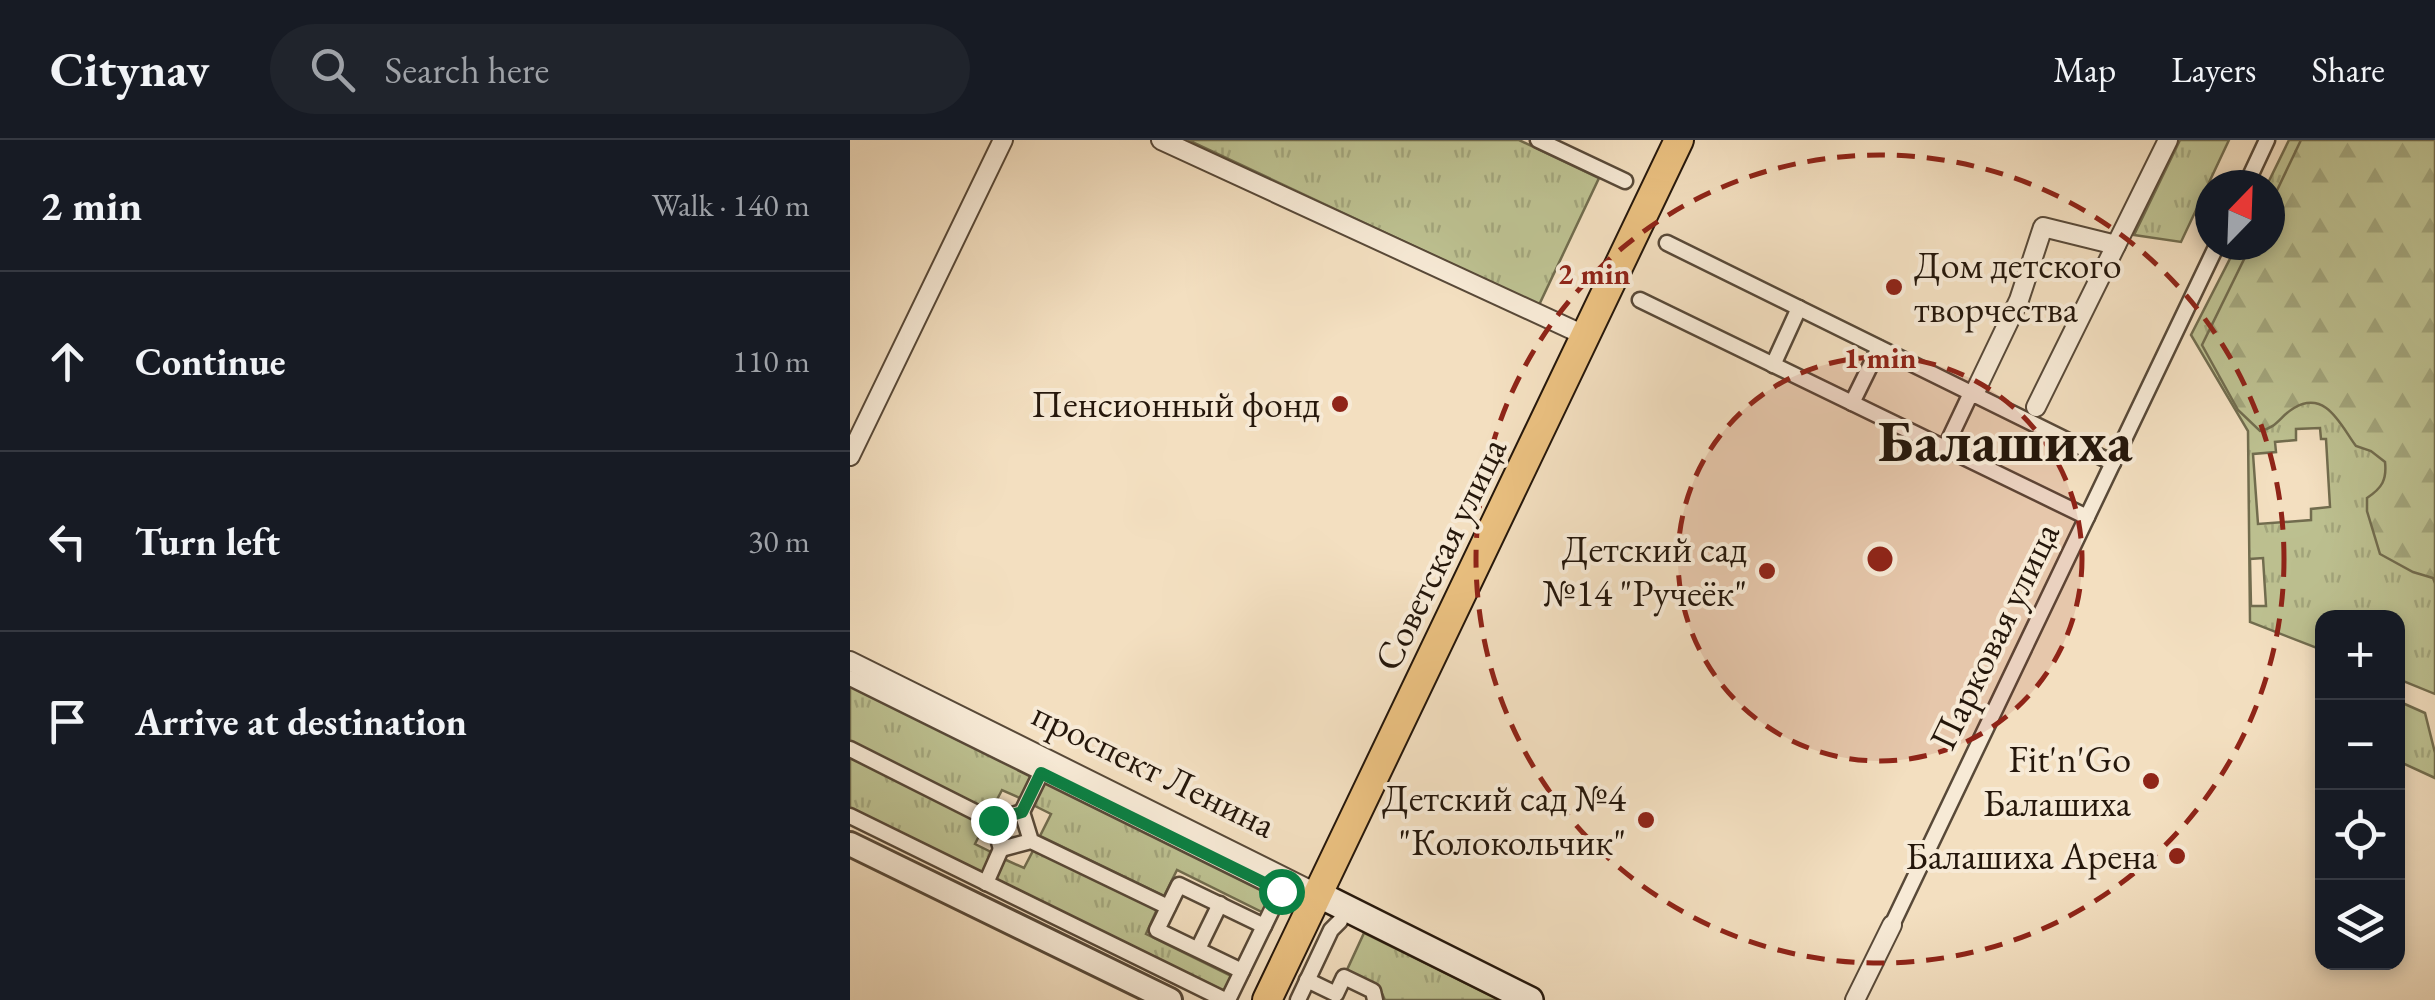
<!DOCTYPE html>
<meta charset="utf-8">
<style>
:root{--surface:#171b24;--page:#20242c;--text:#f1f3f6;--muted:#9ea1a6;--line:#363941}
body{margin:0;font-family:"EB Garamond",serif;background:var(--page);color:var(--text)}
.controls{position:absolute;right:30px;bottom:30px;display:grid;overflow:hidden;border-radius:20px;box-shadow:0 5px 15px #0003}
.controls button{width:90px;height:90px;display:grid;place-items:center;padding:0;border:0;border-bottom:2px solid var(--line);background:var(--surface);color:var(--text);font:50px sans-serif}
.compass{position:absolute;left:1345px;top:30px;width:90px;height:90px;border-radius:50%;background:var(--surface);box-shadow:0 5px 15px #0003;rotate:23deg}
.stop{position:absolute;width:30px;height:30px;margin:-22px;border:8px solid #0b8043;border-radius:50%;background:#fff}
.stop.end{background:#0b8043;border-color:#fff;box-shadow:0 2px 10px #0008}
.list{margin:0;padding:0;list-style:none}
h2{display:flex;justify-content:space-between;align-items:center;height:130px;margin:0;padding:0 40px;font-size:42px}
h2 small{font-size:32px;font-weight:400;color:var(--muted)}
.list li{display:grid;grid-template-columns:65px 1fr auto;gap:30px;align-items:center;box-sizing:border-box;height:180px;padding:0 40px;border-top:2px solid var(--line)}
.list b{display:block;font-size:38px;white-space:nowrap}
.list em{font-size:32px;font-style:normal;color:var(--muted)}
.icon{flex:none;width:55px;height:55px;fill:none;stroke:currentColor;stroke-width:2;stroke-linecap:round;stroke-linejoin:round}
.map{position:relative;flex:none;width:1585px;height:860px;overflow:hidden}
header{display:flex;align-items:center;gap:60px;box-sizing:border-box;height:140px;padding:0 50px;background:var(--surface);border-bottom:2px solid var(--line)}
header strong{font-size:48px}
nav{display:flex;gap:55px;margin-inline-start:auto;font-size:35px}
.search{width:700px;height:90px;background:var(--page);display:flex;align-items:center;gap:25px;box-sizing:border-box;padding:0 35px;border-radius:55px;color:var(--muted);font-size:38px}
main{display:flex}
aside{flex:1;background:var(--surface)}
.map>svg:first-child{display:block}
.grass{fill:url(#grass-tufts);stroke:#716c4e;stroke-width:2.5;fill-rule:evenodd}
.forest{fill:url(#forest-firs);stroke:#716c4e;stroke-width:2.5}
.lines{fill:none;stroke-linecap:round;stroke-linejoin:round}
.pedestrian-casing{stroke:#584938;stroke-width:19}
.minor-casing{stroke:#584938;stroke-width:22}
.tertiary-casing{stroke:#584938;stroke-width:28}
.secondary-casing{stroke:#25170b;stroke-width:30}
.primary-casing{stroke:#25170b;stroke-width:32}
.pedestrian{stroke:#f7ead6;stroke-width:14}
.minor{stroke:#f7ead6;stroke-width:18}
.tertiary{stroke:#f7ead6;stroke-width:22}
.secondary{stroke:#f7ead6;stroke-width:25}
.primary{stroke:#eac080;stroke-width:28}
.route{stroke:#0b8043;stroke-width:12}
.ring{fill:none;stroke:#8f2418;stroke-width:5;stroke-dasharray:18 12}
.poi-dot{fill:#8f2418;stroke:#f7ead6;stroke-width:4}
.labels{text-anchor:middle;stroke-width:8;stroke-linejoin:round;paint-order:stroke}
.poi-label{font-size:38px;fill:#25170b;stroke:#f7ead6;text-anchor:end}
.street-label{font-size:38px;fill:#25170b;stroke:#f7ead6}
.town-label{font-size:58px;font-weight:bold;fill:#25170b;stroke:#f7ead6}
.centre{fill:#8f2418;stroke:#f7ead6;stroke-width:5}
.ring-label{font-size:30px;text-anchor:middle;font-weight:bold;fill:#8f2418;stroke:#f7ead6;stroke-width:8;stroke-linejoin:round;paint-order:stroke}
</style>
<header>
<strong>Citynav</strong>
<div class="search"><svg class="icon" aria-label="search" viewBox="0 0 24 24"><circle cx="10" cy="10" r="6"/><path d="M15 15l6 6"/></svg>Search here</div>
<nav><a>Map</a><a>Layers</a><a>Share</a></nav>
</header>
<main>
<aside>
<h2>2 min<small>Walk · 140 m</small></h2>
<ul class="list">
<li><svg class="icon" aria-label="ahead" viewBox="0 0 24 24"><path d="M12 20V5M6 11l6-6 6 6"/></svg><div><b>Continue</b></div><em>110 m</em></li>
<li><svg class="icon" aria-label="left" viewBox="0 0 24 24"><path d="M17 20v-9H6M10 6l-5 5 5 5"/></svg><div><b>Turn left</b></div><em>30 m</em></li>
<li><svg class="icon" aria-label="arrive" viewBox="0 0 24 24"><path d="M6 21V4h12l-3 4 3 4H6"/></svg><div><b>Arrive at destination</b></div></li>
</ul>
</aside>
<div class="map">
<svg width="1585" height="860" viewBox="0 0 1585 860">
<defs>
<pattern id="grass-tufts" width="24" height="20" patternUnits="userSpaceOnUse" patternTransform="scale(2.5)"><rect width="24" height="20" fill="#bdc191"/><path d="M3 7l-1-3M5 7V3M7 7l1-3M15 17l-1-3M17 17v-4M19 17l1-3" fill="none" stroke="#a2a57c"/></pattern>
<pattern id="forest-firs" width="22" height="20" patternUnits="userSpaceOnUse" patternTransform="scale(2.5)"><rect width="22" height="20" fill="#bdc191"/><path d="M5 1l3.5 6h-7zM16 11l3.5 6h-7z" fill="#a2a57c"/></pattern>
</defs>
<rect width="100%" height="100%" fill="#f3dfc0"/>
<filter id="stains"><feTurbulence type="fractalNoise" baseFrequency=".002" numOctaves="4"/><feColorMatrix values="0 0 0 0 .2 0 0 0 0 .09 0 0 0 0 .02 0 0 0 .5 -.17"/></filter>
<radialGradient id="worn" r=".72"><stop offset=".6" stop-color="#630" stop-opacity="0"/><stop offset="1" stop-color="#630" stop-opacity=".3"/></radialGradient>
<!-- grass -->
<g class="grass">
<polygon points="338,0 669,0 749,38 689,165"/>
<polygon points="1330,0 1379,0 1331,102 1284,95"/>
<path d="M1439 0H1585V554L1548 539V478H1472V510L1400 482 1398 291 1341 195 1387 105H1420V45H1417ZM1470 288 1471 299H1476L1480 367 1461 369V380L1408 384 1403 314 1426 312 1425 302 1446 300V289ZM1413 418 1416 466H1401L1400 419Z"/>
<polygon points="0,545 184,635 172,659 152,650 141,671 0,602"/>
<polygon points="1548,561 1575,573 1585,613 1585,638 1548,621"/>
<polygon points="0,616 136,682 125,704 145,714 133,738 0,673"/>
<polygon points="193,640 424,753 414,773 327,730 314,756 190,696 201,674 181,664"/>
<polygon points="185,707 308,767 296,794 383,837 373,856 142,743 154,719 174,728"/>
<polygon points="514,793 650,860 535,860 529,847 496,832"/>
</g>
<!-- forest -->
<path class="forest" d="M1451 0H1585V443L1583 438 1563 432 1530 414 1517 371V358C1532 348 1537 340 1535 322L1521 311 1506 306C1491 286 1476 249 1444 268 1430 276 1427 288 1410 291L1388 270 1352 205 1401 105H1420V65Z"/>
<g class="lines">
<defs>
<g id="pedestrian">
<polyline points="688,0 775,41"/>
<polyline points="1396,45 1417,0"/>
<polyline points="817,103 1263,323"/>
<polyline points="790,160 1237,377"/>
<polyline points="923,225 949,168"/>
<polyline points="1002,263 1029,208"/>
<polyline points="1095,308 1121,253"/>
<polyline points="0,538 431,751"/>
<polyline points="0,609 143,681"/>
<polyline points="172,672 191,633"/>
<polyline points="0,676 375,860"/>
<polyline points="181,701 172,672 143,681 151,709 181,701 318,767"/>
<polyline points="136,743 151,709"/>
<polyline points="1042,785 1367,105"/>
<polyline points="348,809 370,764"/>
<polyline points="392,831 307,790 329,745 414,786"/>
<polyline points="457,840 486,854 494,837 523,851 525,860"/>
<polyline points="378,860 433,747"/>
<polyline points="448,860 481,790 490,781"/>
</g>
<g id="minor">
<polyline points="311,0 736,196"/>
<polyline points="1124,254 1169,160 1193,87 1266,105"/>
<polyline points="1186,267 1318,0"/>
<polyline points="0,316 153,0"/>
<polyline points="0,521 468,754"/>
<polyline points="1005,860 1042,785"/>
</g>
<polyline id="tertiary" points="0,704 320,860"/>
<polyline id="secondary" points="468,754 680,860"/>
<polyline id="primary" points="417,860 829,0"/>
</defs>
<!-- pedestrian casing -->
<use href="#pedestrian" class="pedestrian-casing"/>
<!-- minor casing -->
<use href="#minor" class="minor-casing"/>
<!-- tertiary casing -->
<use href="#tertiary" class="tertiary-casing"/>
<!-- secondary casing -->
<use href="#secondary" class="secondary-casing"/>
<!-- primary casing -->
<use href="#primary" class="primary-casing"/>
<!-- pedestrian -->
<use href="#pedestrian" class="pedestrian"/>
<!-- minor -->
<use href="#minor" class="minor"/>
<!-- tertiary -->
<use href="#tertiary" class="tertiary"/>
<!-- secondary -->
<use href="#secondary" class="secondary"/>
<!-- primary -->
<use href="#primary" class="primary"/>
</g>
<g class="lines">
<!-- route -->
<polyline class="route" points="143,680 172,672 191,633 431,751"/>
</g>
<!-- distance rings -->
<circle cx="1030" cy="419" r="202" fill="#8f2418" fill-opacity=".12"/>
<g class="ring">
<circle cx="1030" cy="419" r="202"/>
<circle cx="1030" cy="419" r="404"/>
</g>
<!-- markers -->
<g class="poi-dot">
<circle cx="1044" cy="147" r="10"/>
<circle cx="490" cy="264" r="10"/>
<circle cx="917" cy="431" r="10"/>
<circle cx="1301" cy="641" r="10"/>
<circle cx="796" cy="680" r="10"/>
<circle cx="1327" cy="716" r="10"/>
</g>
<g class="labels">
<!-- poi labels -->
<g class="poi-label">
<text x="1064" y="138" text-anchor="start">Дом детского<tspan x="1064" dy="44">творчества</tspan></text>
<text x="470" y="277">Пенсионный фонд</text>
<text x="897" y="422">Детский сад<tspan x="897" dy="44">№14 "Ручеёк"</tspan></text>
<text x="1281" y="632">Fit'n'Go<tspan x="1281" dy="44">Балашиха</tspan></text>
<text x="776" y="671">Детский сад №4<tspan x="776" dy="44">"Колокольчик"</tspan></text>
<text x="1307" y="729">Балашиха Арена</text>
</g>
<!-- street labels -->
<g class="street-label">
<text transform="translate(590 414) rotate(-64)" y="13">Советская улица</text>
<text transform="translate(1144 496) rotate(-64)" y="13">Парковая улица</text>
<text transform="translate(304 629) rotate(26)" y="13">проспект Ленина</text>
</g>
<!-- town labels -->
<g class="town-label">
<text x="1155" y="321">Балашиха</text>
</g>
</g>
<circle cx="1030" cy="419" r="15" class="centre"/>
<g class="ring-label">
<text x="744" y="144">2 min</text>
<text x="1030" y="228">1 min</text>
</g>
<rect width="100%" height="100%" filter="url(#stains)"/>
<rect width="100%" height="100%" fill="url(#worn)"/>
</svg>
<div class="controls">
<button>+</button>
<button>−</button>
<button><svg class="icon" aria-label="locate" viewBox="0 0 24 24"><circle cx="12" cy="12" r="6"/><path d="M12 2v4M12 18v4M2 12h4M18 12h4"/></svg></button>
<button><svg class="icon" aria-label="layers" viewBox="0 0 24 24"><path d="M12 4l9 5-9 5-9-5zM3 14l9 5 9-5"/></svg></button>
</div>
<svg class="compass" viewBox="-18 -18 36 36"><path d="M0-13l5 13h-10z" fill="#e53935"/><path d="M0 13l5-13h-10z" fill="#9ea1a6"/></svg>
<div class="stop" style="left:431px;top:751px"></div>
<div class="stop end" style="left:143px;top:680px"></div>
</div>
</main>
